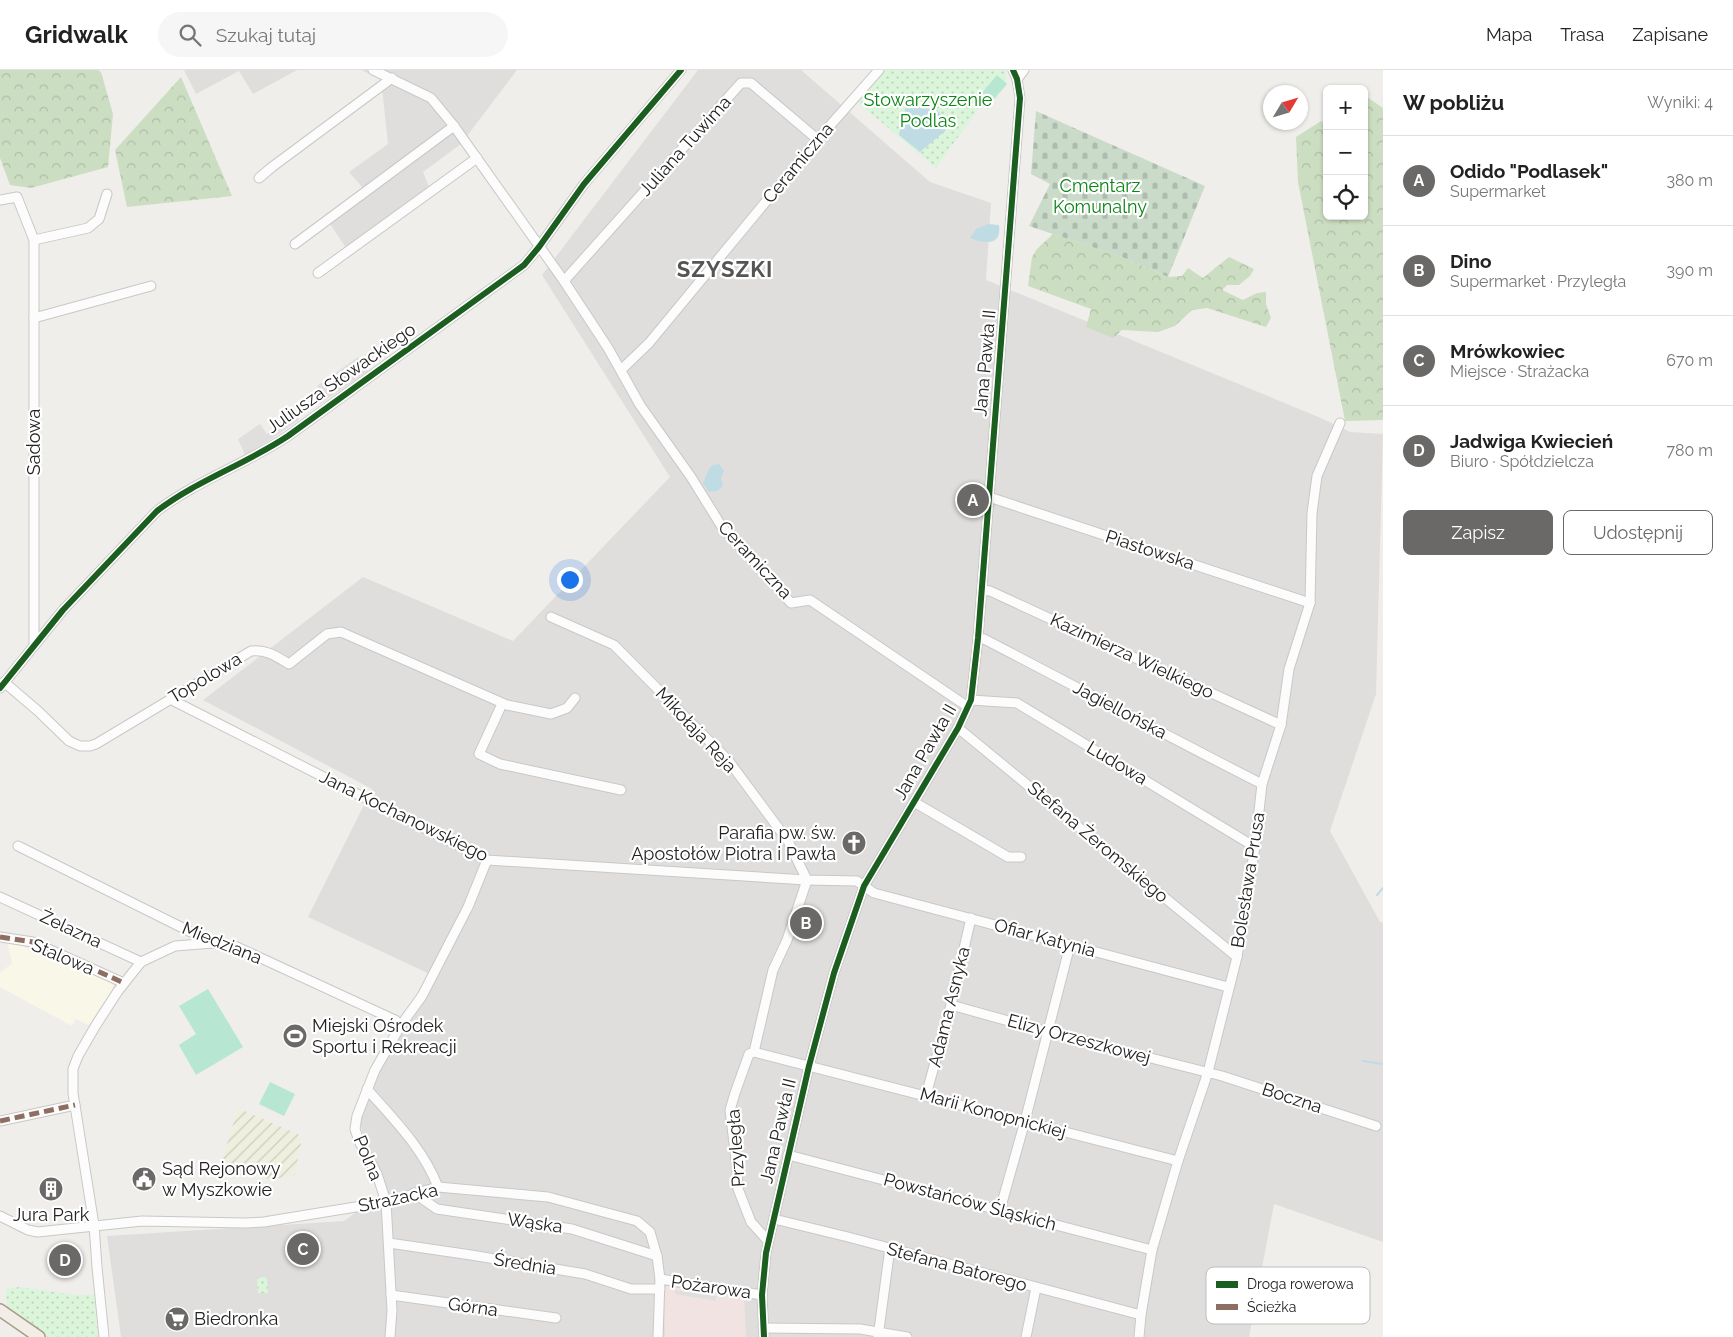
<!DOCTYPE html>
<html lang="pl">
<meta charset="utf-8">
<style>
:root{--surface:#fff;--page:#f6f6f6;--text:#222;--muted:#767676;--line:#e0e0e0;--accent:#6a6968}
body{margin:0;font-family:Raleway,sans-serif;background:var(--page);color:var(--text)}
.controls{position:absolute;right:15px;top:15px;display:grid;overflow:hidden;border-radius:8px;box-shadow:0 1px 4px #0004}
.controls button{width:45px;height:45px;display:grid;place-items:center;padding:0;border:0;border-bottom:1px solid var(--line);background:var(--surface);color:var(--text);font:25px sans-serif}
.compass{position:absolute;left:1263px;top:15px;width:45px;height:45px;border-radius:50%;background:var(--surface);box-shadow:0 1px 4px #0004;rotate:52deg}
.you{position:absolute;left:569px;top:509px;width:18px;height:18px;margin:-12px;border:4px solid #fff;border-radius:50%;background:#1a73e8;box-shadow:0 0 0 8px #1a73e833}
.badge{display:grid;place-items:center;width:32px;height:32px;border-radius:50%;background:var(--accent);color:#fff;font-size:16px;font-weight:700}
.pin{position:absolute;translate:-50% -50%;border:2px solid #fff;box-shadow:0 1px 5px #0006}
.list{margin:0;padding:0;list-style:none}
h2{display:flex;justify-content:space-between;align-items:center;height:65px;margin:0;padding:0 20px;font-size:21px}
h2 small{font-size:16px;font-weight:400;color:var(--muted)}
.list li{display:grid;grid-template-columns:32px 1fr auto;gap:15px;align-items:center;box-sizing:border-box;height:90px;padding:0 20px;border-top:1px solid var(--line)}
.list b{display:block;font-size:19px;white-space:nowrap}
.list p{margin:0;font-size:16px;white-space:nowrap;color:var(--muted)}
.list em{font-size:16px;font-style:normal;color:var(--muted)}
.actions{display:flex;gap:10px;padding:15px 20px}
.actions a{flex:1;padding:11px 0;border:1px solid var(--accent);border-radius:8px;text-align:center;font-size:18px;color:var(--accent)}
.actions .main{background:var(--accent);color:#fff}
.icon{flex:none;width:28px;height:28px;fill:none;stroke:currentColor;stroke-width:2;stroke-linecap:round;stroke-linejoin:round}
.map{position:relative;flex:none;width:1383px;height:1267px;overflow:hidden}
header{display:flex;align-items:center;gap:30px;box-sizing:border-box;height:70px;padding:0 25px;background:var(--surface);border-bottom:1px solid var(--line)}
header strong{font-size:24px}
nav{display:flex;gap:28px;margin-inline-start:auto;font-size:18px}
.search{width:350px;height:45px;background:var(--page);display:flex;align-items:center;gap:12px;box-sizing:border-box;padding:0 18px;border-radius:28px;color:var(--muted);font-size:19px}
main{display:flex}
aside{flex:1;background:var(--surface)}
.map>svg:first-child{display:block}
.residential{fill:#dfdedc}
.commercial{fill:#f1e3e1}
.education{fill:#f8f7e8}
.farmland{fill:url(#farmland-furrows)}
.forest{fill:url(#forest-crowns)}
.cemetery{fill:url(#cemetery-stones)}
.park{fill:url(#park-dots)}
.pitch{fill:#b7e6d2}
.parking{fill:#e0dfde}
.water{fill:#bfdbe3}
.lines{fill:none;stroke-linecap:round;stroke-linejoin:round}
.stream{stroke:#bfdbe3;stroke-width:2}
.minor-casing{stroke:#c9c8c7;stroke-width:11}
.major-casing{stroke:#a79c86;stroke-width:14}
.minor{stroke:#fdfcfc;stroke-width:9}
.major{stroke:#f3ede7;stroke-width:11}
.quiet{stroke:#8d6e63;stroke-width:5;stroke-dasharray:10 5;stroke-linecap:butt}
.cycleway-casing{stroke:#fff;stroke-width:9}
.cycleway{stroke:#1b5e20;stroke-width:6}
.labels{text-anchor:middle;stroke-width:4.5;stroke-linejoin:round;paint-order:stroke}
.park-label{font-size:18px;fill:#0c8416;stroke:#fff}
.street-label{font-size:18px;fill:#222;stroke:#fff}
.poi-label{font-size:18px;fill:#222;stroke:#fff;text-anchor:start}
.district-label{font-size:22px;font-weight:bold;letter-spacing:1px;fill:#555;stroke:#fff}
.key{fill:#fff;stroke:#bdbdbd;stroke-width:1}
.key-label{font-size:14px;fill:#222}
</style>
<header>
<strong>Gridwalk</strong>
<div class="search"><svg class="icon" aria-label="search" viewBox="0 0 24 24"><circle cx="10" cy="10" r="6"/><path d="M15 15l6 6"/></svg>Szukaj tutaj</div>
<nav><a>Mapa</a><a>Trasa</a><a>Zapisane</a></nav>
</header>
<main>
<div class="map">
<svg width="1383" height="1267" viewBox="0 0 1383 1267">
<defs>
<pattern id="farmland-furrows" width="10" height="10" patternUnits="userSpaceOnUse" patternTransform="scale(1.25)"><rect width="10" height="10" fill="#efefdf"/><path d="M-1 1l2-2M0 10L10 0M9 11l2-2" fill="none" stroke="#cdcdbf"/></pattern>
<pattern id="forest-crowns" width="20" height="18" patternUnits="userSpaceOnUse" patternTransform="scale(1.25)"><rect width="20" height="18" fill="#cbdec1"/><path d="M2 6a3 3 0 1 1 6 0M12 15a3 3 0 1 1 6 0" fill="none" stroke="#aebea6"/></pattern>
<pattern id="cemetery-stones" width="16" height="16" patternUnits="userSpaceOnUse" patternTransform="scale(1.25)"><rect width="16" height="16" fill="#cadbca"/><path d="M2 7V4a2 2 0 0 1 4 0v3zM10 15v-3a2 2 0 0 1 4 0v3z" fill="#adbcad"/></pattern>
<pattern id="park-dots" width="8" height="8" patternUnits="userSpaceOnUse" patternTransform="scale(1.25)"><rect width="8" height="8" fill="#daf5da"/><path d="M2 2h.1M6 6h.1" fill="none" stroke="#bbd2bb" stroke-width="1.8" stroke-linecap="round"/></pattern>
</defs>
<rect width="100%" height="100%" fill="#f0eeeb"/>
<!-- residential -->
<g class="residential">
<polygon points="184,0 297,0 253,24 239,1 196,24"/>
<polygon points="361,0 517,0 461,74 423,102 430,119 346,178 329,152 368,124 349,102 388,74 381,9"/>
<polygon points="698,0 801,0 930,112 991,133 986,210 1321,348 1350,362 1383,364 1376,624 1330,761 1380,852 1383,853 1383,1172 1274,1134 1249,1267 121,1267 107,1166 344,1151 387,1120 367,1082 360,1052 383,987 436,907 308,847 372,719 203,630 363,507 513,571 670,407 542,205"/>
</g>
<!-- commercial -->
<polygon class="commercial" points="667,1216 744,1227 746,1267 665,1267 664,1220"/>
<!-- education -->
<polygon class="education" points="7,871 24,875 24,877 28,879 34,878 112,912 113,918 89,955 76,949 72,956 0,917 0,903 12,893"/>
<!-- farmland -->
<polygon class="farmland" points="238,1038 302,1066 295,1105 267,1110 266,1104 236,1101 221,1094"/>
<!-- forest -->
<g class="forest">
<polygon points="0,0 98,0 101,2 113,44 108,97 31,118 10,115 0,88"/>
<polygon points="181,7 232,126 127,137 115,80"/>
<polygon points="1364,25 1383,38 1383,350 1345,351 1298,112 1296,67 1321,51 1327,55 1327,146 1364,146"/>
<polygon points="1053,164 1122,187 1168,207 1182,206 1188,198 1203,208 1229,187 1254,199 1250,206 1239,215 1227,215 1222,220 1243,230 1257,223 1266,222 1266,234 1271,248 1266,257 1207,238 1192,240 1175,256 1158,262 1122,260 1113,268 1086,257 1091,239 1028,216 1032,187 1037,179"/>
</g>
<!-- cemetery -->
<polygon class="cemetery" points="1036,41 1205,116 1168,207 1122,187 1029,156 1050,114 1031,104"/>
<!-- park -->
<g class="park">
<polygon points="881,0 1005,0 1007,14 987,40 981,35 936,98 855,30"/>
<polygon points="267,1207 268,1223 258,1223 257,1208"/>
<polygon points="19,1217 76,1225 94,1225 98,1267 47,1267 28,1255 7,1237 6,1219"/>
</g>
<!-- pitch -->
<g class="pitch">
<polygon points="997,5 1007,14 992,31 982,23"/>
<polygon points="208,919 243,977 196,1005 179,975 196,964 179,936"/>
<polygon points="270,1012 295,1024 284,1046 259,1034"/>
</g>
<!-- parking -->
<g class="parking">
<polygon points="358,287 368,301 320,334 316,328 322,323 317,316"/>
<polygon points="296,345 299,350 270,370 245,385 238,369 260,354 267,364"/>
<polygon points="675,1220 716,1226 716,1231 675,1224"/>
</g>
<!-- water -->
<g class="water">
<polygon points="908,34 934,38 937,40 947,52 945,61 920,82 899,65 905,39"/>
<path d="M988 154 999 155C1002 176 985 174 970 168L976 159Z"/>
<polygon points="719,394 724,401 721,408 723,416 717,421 709,422 703,413 709,399 713,395"/>
</g>
<g class="lines">
<!-- stream -->
<g class="stream">
<polyline points="1377,825 1383,818"/>
<polyline points="1363,991 1383,994"/>
</g>
<defs>
<g id="minor">
<polyline points="373,0 431,28 454,56 564,211 608,278 640,335 691,407 722,457 791,533 810,530 968,637"/>
<polyline points="1017,9 1024,0"/>
<polyline points="259,108 272,97 392,8"/>
<polyline points="0,130 17,127 34,170 34,574"/>
<polyline points="34,170 88,158 99,149 107,124"/>
<polyline points="295,174 454,56"/>
<polyline points="318,203 477,88"/>
<polyline points="564,211 741,13 751,13 817,69"/>
<polyline points="34,248 151,216"/>
<polyline points="621,300 649,273 811,77 879,0"/>
<polyline points="989,427 1310,533"/>
<polyline points="982,520 990,521 1281,655"/>
<polyline points="551,547 614,575 728,690 788,771 807,810 787,870 773,900 754,982"/>
<path d="M978 568 984 569C1077 617 1169 667 1262 714"/>
<path d="M4 612 38 641 69 671 80 676H90L96 674 251 581C266 579 276 586 289 594L327 564 341 562 507 635 551 644 567 638 575 628"/>
<path d="M0 618 63 540 157 441C196 411 246 394 288 366L524 195 539 177 584 114 681 0"/>
<polyline points="170,629 487,790 807,810 857,811 874,823 1228,917"/>
<polyline points="971,630 1017,633 1255,777"/>
<polyline points="502,634 479,684 500,694 621,720"/>
<polyline points="958,658 1237,887"/>
<polyline points="914,732 1008,787 1021,787"/>
<polyline points="18,776 213,873 237,877 395,950 401,955"/>
<polyline points="0,827 141,892"/>
<polyline points="0,867 33,872 124,913"/>
<polyline points="951,935 1048,962 1222,1006 1376,1056"/>
<path d="M367 1019C394 1050 423 1078 438 1117"/>
<polyline points="926,1025 951,935 971,848"/>
<polyline points="0,1051 75,1035"/>
<polyline points="788,1085 1152,1180"/>
<polyline points="414,1123 437,1139 572,1159 657,1186"/>
<polyline points="1000,1140 1025,1051 1070,875"/>
<polyline points="0,1146 28,1160 38,1162 142,1151 245,1153 264,1152 386,1132 438,1117 548,1127 637,1151 650,1162 657,1186 660,1209 658,1267"/>
<polyline points="774,1149 848,1167 1141,1245"/>
<polyline points="768,1171 751,1152 738,1119 737,1098 730,1040 735,1023 749,984 754,982 1178,1091"/>
<polyline points="389,1173 471,1185 585,1204 631,1219 660,1219"/>
<polyline points="660,1209 762,1225"/>
<polyline points="391,1225 556,1248"/>
<polyline points="763,1258 860,1259 907,1267"/>
<polyline points="104,1267 97,1197 94,1155 73,1023 73,999 78,986 96,955 118,921 141,892 175,876 213,873"/>
<polyline points="390,1267 392,1240 386,1132 377,1104 359,1071 355,1059 357,1046 375,1000 401,955 422,926 468,837 487,790"/>
<polyline points="764,1267 762,1225 766,1183 809,996 834,903 864,816 958,658 971,630 978,568 1020,28 1017,9 1013,0"/>
<polyline points="878,1267 890,1178"/>
<polyline points="1026,1267 1036,1218"/>
<polyline points="1139,1267 1141,1245 1152,1180 1178,1091 1208,1002 1237,887 1255,777 1262,714 1281,655 1289,599 1310,533 1312,443 1317,406 1340,353"/>
</g>
<polyline id="major" points="0,1240 39,1267"/>
</defs>
<!-- minor casing -->
<use href="#minor" class="minor-casing"/>
<!-- major casing -->
<use href="#major" class="major-casing"/>
<!-- minor -->
<use href="#minor" class="minor"/>
<!-- major -->
<use href="#major" class="major"/>
<!-- quiet -->
<g class="quiet">
<polyline points="0,867 33,872 124,913"/>
<polyline points="0,1051 75,1035"/>
</g>
<defs>
<g id="cycleway">
<path d="M0 618 63 540 157 441C196 411 246 394 288 366L524 195 539 177 584 114 681 0"/>
<polyline points="764,1267 762,1225 766,1183 809,996 834,903 864,816 958,658 971,630 978,568 1020,28 1017,9 1013,0"/>
</g>
</defs>
<!-- cycleway casing -->
<use href="#cycleway" class="cycleway-casing"/>
<!-- cycleway -->
<use href="#cycleway" class="cycleway"/>
</g>
<!-- icons -->
<defs>
<symbol id="church-disc" viewBox="-11 -11 22 22"><circle r="9.5" fill="#6a6968" stroke="#fff"/><path d="M-1.2-6h2.4v3.5h3.3v2.4h-3.3V6h-2.4V-.1h-3.3v-2.4h3.3Z" fill="#fff"/></symbol>
<symbol id="stadium-disc" viewBox="-11 -11 22 22"><circle r="9.5" fill="#6a6968" stroke="#fff"/><path d="M0-5a6.5 5 0 1 0 0 10a6.5 5 0 1 0 0-10ZM-3.5-1.8h7v3.6h-7Z" fill="#fff"/></symbol>
<symbol id="civic-disc" viewBox="-11 -11 22 22"><circle r="9.5" fill="#6a6968" stroke="#fff"/><path d="M-.6-6.5H3V-4.5H.6V-3L4-1V1h2V6H-6V1h2V-1L-.6-3ZM-1.2 2.5V6h2.4V2.5Z" fill="#fff"/></symbol>
<symbol id="building-disc" viewBox="-11 -11 22 22"><circle r="9.5" fill="#6a6968" stroke="#fff"/><path d="M-4-6H4V6H1V3H-1V6H-4ZM-2.5-4.3h1.7v1.8h-1.7ZM.8-4.3h1.7v1.8H.8ZM-2.5-1h1.7V.8h-1.7ZM.8-1h1.7V.8H.8Z" fill="#fff"/></symbol>
<symbol id="supermarket-disc" viewBox="-11 -11 22 22"><circle r="9.5" fill="#6a6968" stroke="#fff"/><path d="M-6-5.5h2.5l.6 2H6L4.5 2H-2.5L-4.4-4H-6ZM-1.5 3.2a1.3 1.3 0 1 0 .1 0ZM3 3.2a1.3 1.3 0 1 0 .1 0Z" fill="#fff"/></symbol>
</defs>
<g fill-rule="evenodd">
<use href="#church-disc" x="840" y="759" width="28" height="28"/>
<use href="#stadium-disc" x="281" y="952" width="28" height="28"/>
<use href="#civic-disc" x="130" y="1095" width="28" height="28"/>
<use href="#building-disc" x="37" y="1105" width="28" height="28"/>
<use href="#supermarket-disc" x="163" y="1235" width="28" height="28"/>
</g>
<g class="labels">
<!-- park labels -->
<g class="park-label">
<text x="928" y="36">Stowarzyszenie<tspan x="928" dy="21">Podlas</tspan></text>
<text x="1100" y="122">Cmentarz<tspan x="1100" dy="21">Komunalny</tspan></text>
</g>
<!-- street labels -->
<g class="street-label">
<text transform="translate(685 76) rotate(-48)" y="6">Juliana Tuwima</text>
<text transform="translate(798 93) rotate(-50)" y="6">Ceramiczna</text>
<text transform="translate(985 293) rotate(-85)" y="6">Jana Pawła II</text>
<text transform="translate(341 308) rotate(-35)" y="6">Juliusza Słowackiego</text>
<text transform="translate(34 372) rotate(-90)" y="6">Sadowa</text>
<text transform="translate(1150 480) rotate(18)" y="6">Piastowska</text>
<text transform="translate(755 490) rotate(47)" y="6">Ceramiczna</text>
<text transform="translate(1132 586) rotate(25)" y="6">Kazimierza Wielkiego</text>
<text transform="translate(205 608) rotate(-31)" y="6">Topolowa</text>
<text transform="translate(1120 640) rotate(28)" y="6">Jagiellońska</text>
<text transform="translate(696 660) rotate(47)" y="6">Mikołaja Reja</text>
<text transform="translate(925 682) rotate(-60)" y="6">Jana Pawła II</text>
<text transform="translate(1117 693) rotate(31)" y="6">Ludowa</text>
<text transform="translate(404 746) rotate(26)" y="6">Jana Kochanowskiego</text>
<text transform="translate(1098 772) rotate(40)" y="6">Stefana Żeromskiego</text>
<text transform="translate(1248 810) rotate(-81)" y="6">Bolesława Prusa</text>
<text transform="translate(71 859) rotate(25)" y="6">Żelazna</text>
<text transform="translate(1045 868) rotate(15)" y="6">Ofiar Katynia</text>
<text transform="translate(222 873) rotate(22)" y="6">Miedziana</text>
<text transform="translate(63 887) rotate(23)" y="6">Stalowa</text>
<text transform="translate(949 937) rotate(-76)" y="6">Adama Asnyka</text>
<text transform="translate(1079 969) rotate(15)" y="6">Elizy Orzeszkowej</text>
<text transform="translate(1292 1028) rotate(18)" y="6">Boczna</text>
<text transform="translate(993 1043) rotate(15)" y="6">Marii Konopnickiej</text>
<text transform="translate(778 1061) rotate(-77)" y="6">Jana Pawła II</text>
<text transform="translate(736 1078) rotate(-94)" y="6">Przyległa</text>
<text transform="translate(368 1088) rotate(67)" y="6">Polna</text>
<text transform="translate(398 1128) rotate(-12)" y="6">Strażacka</text>
<text transform="translate(970 1132) rotate(15)" y="6">Powstańców Śląskich</text>
<text transform="translate(535 1153) rotate(8)" y="6">Wąska</text>
<text transform="translate(525 1194) rotate(9)" y="6">Średnia</text>
<text transform="translate(957 1197) rotate(15)" y="6">Stefana Batorego</text>
<text transform="translate(711 1217) rotate(8)" y="6">Pożarowa</text>
<text transform="translate(473 1237) rotate(8)" y="6">Górna</text>
</g>
<!-- poi labels -->
<g class="poi-label">
<text x="836" y="769" text-anchor="end">Parafia pw. św.<tspan x="836" dy="21">Apostołów Piotra i Pawła</tspan></text>
<text x="312" y="962">Miejski Ośrodek<tspan x="312" dy="21">Sportu i Rekreacji</tspan></text>
<text x="162" y="1105">Sąd Rejonowy<tspan x="162" dy="21">w Myszkowie</tspan></text>
<text x="51" y="1151" text-anchor="middle">Jura Park</text>
<text x="194" y="1255">Biedronka</text>
</g>
<!-- district labels -->
<g class="district-label">
<text x="725" y="207">SZYSZKI</text>
</g>
</g>
<!-- legend -->
<rect x="1206" y="1197" width="164" height="57" rx="8" class="key"/>
<rect x="1216" y="1211" width="22" height="7" fill="#1b5e20"/>
<rect x="1216" y="1234" width="22" height="6" fill="#8d6e63"/>
<g class="key-label">
<text x="1247" y="1219">Droga rowerowa</text>
<text x="1247" y="1242">Ścieżka</text>
</g>
</svg>
<div class="controls">
<button>+</button>
<button>−</button>
<button><svg class="icon" aria-label="locate" viewBox="0 0 24 24"><circle cx="12" cy="12" r="6"/><path d="M12 2v4M12 18v4M2 12h4M18 12h4"/></svg></button>
</div>
<svg class="compass" viewBox="-18 -18 36 36"><path d="M0-13l5 13h-10z" fill="#e53935"/><path d="M0 13l5-13h-10z" fill="#767676"/></svg>
<div class="you"></div>
<div class="pin badge" style="left:973px;top:430px">A</div>
<div class="pin badge" style="left:806px;top:853px">B</div>
<div class="pin badge" style="left:303px;top:1179px">C</div>
<div class="pin badge" style="left:65px;top:1190px">D</div>
</div>
<aside>
<h2>W pobliżu<small>Wyniki: 4</small></h2>
<ul class="list">
<li><span class="badge">A</span><div><b>Odido &quot;Podlasek&quot;</b><p>Supermarket</p></div><em>380 m</em></li>
<li><span class="badge">B</span><div><b>Dino</b><p>Supermarket · Przyległa</p></div><em>390 m</em></li>
<li><span class="badge">C</span><div><b>Mrówkowiec</b><p>Miejsce · Strażacka</p></div><em>670 m</em></li>
<li><span class="badge">D</span><div><b>Jadwiga Kwiecień</b><p>Biuro · Spółdzielcza</p></div><em>780 m</em></li>
</ul>
<div class="actions"><a class="main">Zapisz</a><a>Udostępnij</a></div>
</aside>
</main>
